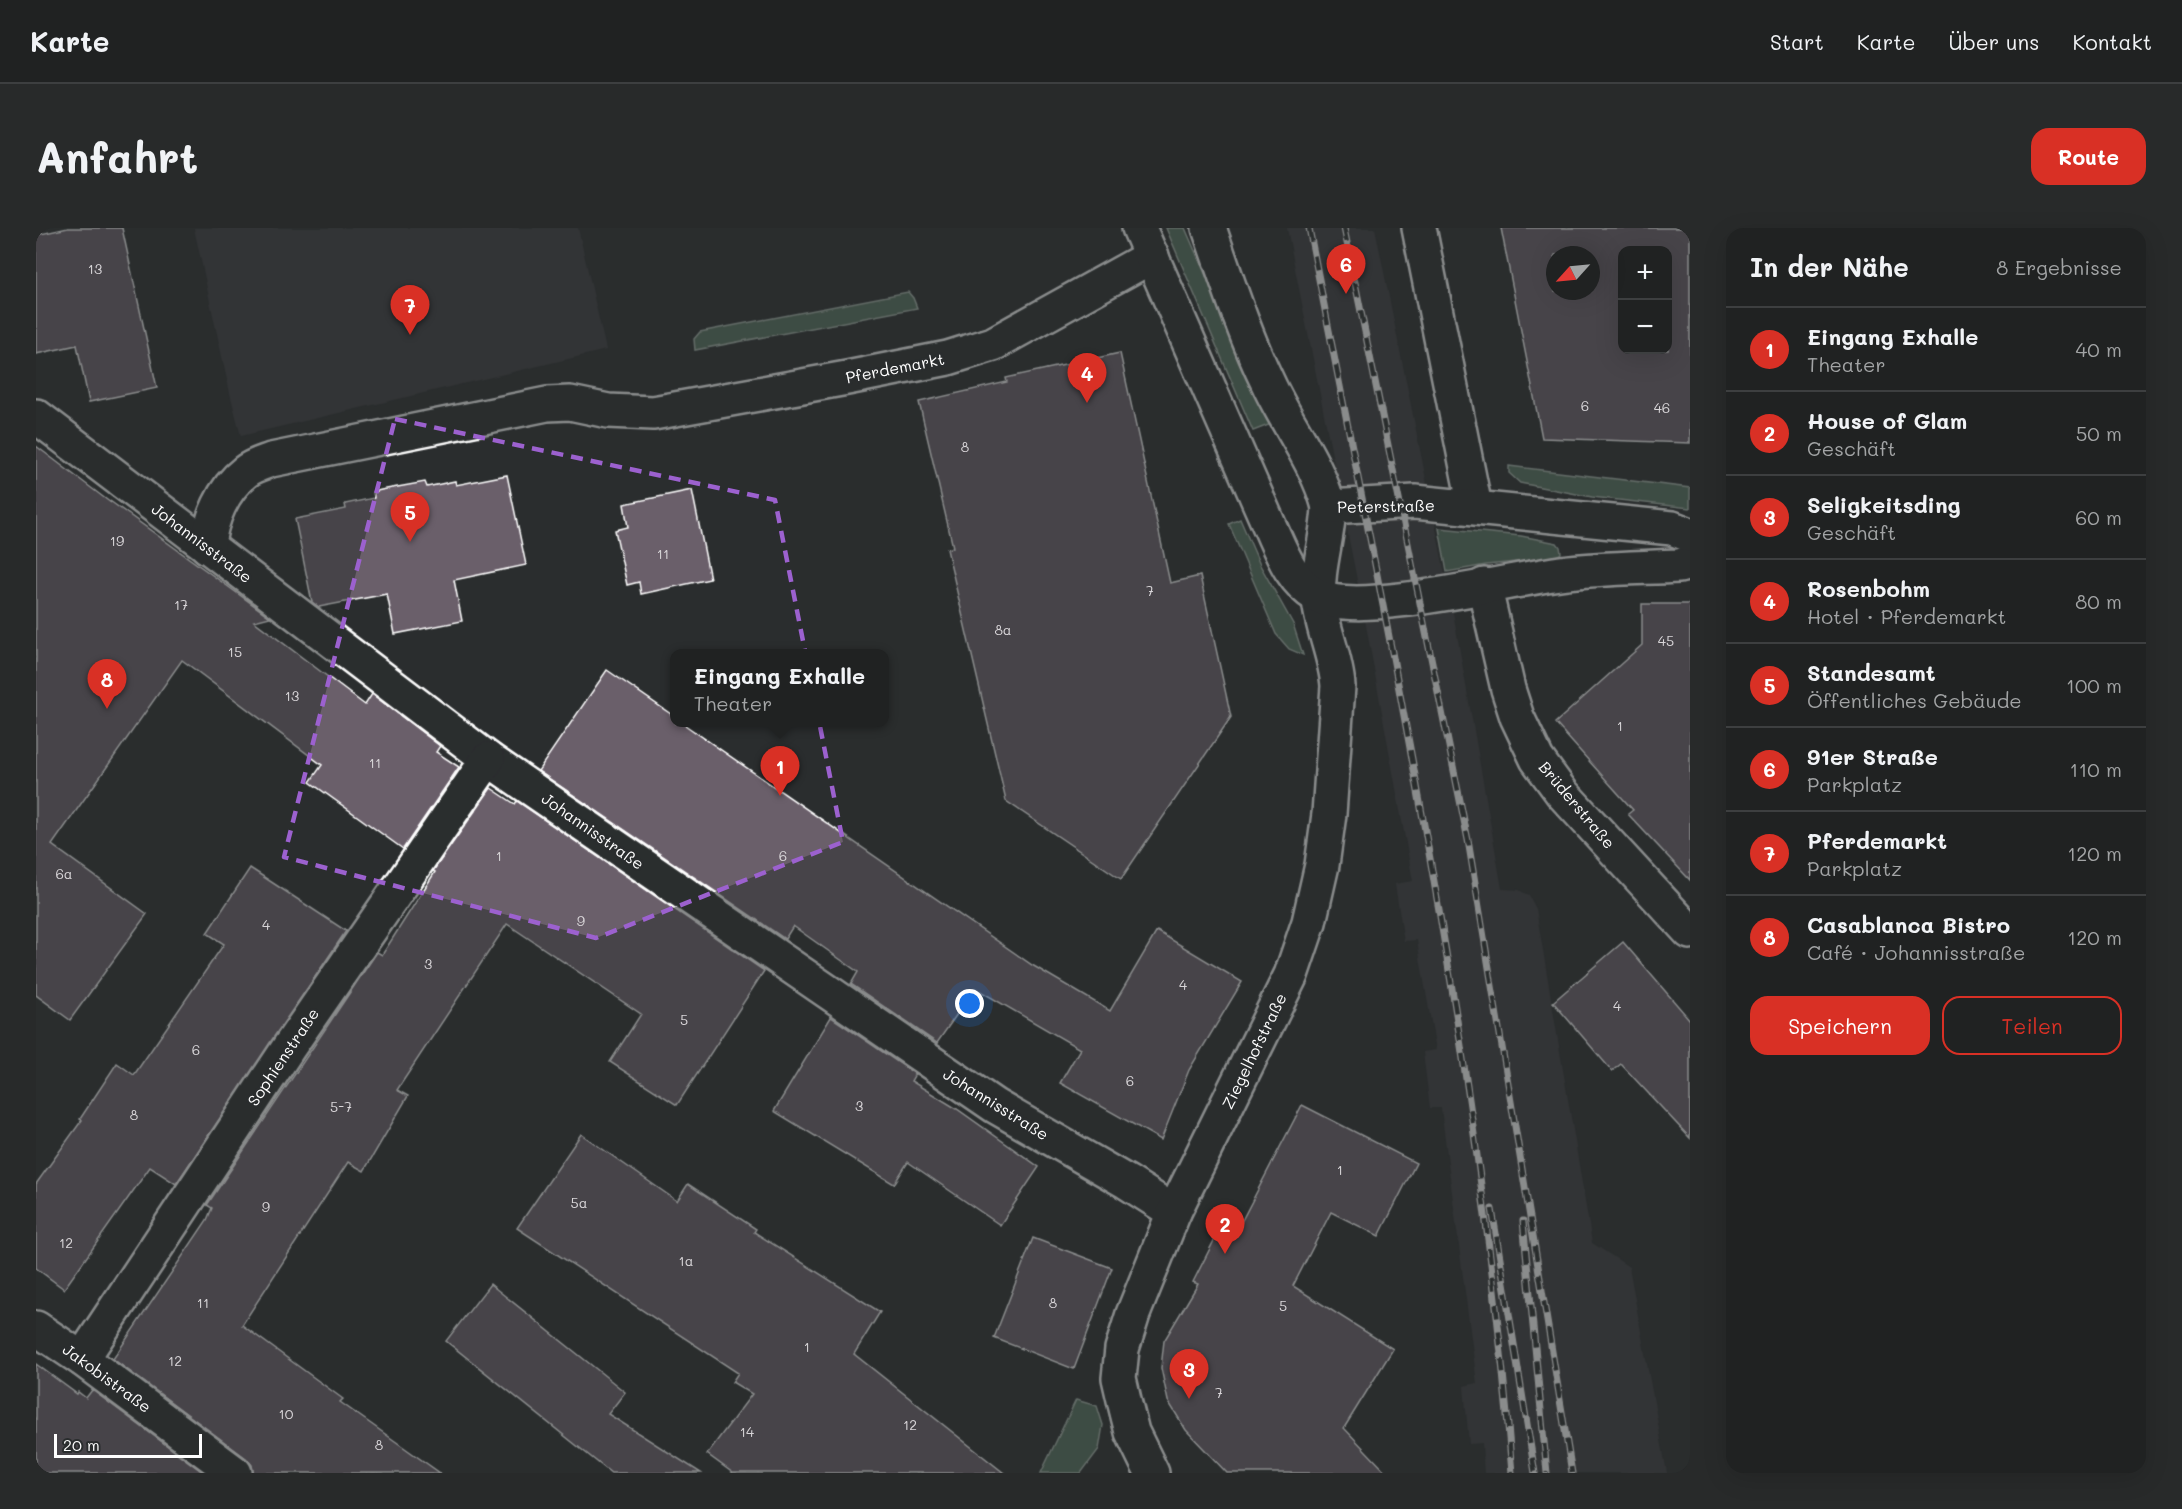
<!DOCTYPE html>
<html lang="de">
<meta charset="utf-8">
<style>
:root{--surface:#202222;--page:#282a2a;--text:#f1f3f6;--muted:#a2a4a5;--line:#3d3f40;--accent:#d93025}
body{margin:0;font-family:Mali,sans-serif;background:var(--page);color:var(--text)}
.controls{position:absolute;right:18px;top:18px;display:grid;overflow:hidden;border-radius:12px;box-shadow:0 6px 24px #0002}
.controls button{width:54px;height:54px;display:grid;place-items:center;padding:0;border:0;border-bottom:2px solid var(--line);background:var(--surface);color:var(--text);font:30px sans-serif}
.compass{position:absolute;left:1510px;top:18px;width:54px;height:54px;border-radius:50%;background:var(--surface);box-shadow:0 6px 24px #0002;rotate:243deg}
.scale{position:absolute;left:18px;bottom:15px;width:148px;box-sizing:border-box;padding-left:6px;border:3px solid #fff;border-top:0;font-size:16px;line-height:21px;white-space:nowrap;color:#fff;-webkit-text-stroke:4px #2a2d2e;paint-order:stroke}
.you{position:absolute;left:934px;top:776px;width:21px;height:21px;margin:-15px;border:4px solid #fff;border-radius:50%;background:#1a73e8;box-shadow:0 0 0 9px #1a73e833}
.badge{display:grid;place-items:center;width:39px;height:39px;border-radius:50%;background:var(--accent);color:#fff;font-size:20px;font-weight:700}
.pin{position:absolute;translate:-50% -50px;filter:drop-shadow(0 2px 3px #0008)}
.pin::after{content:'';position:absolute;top:32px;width:21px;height:18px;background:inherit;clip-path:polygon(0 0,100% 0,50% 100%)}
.popup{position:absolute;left:634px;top:421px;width:219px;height:78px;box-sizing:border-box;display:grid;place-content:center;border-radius:12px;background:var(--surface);filter:drop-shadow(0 2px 4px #0005);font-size:20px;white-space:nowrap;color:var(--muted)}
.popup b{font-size:22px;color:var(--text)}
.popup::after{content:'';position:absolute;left:50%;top:100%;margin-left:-12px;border:12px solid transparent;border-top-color:var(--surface)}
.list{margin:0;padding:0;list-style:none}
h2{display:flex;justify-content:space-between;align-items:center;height:78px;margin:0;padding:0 24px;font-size:26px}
h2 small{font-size:20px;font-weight:400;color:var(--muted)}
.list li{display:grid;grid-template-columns:39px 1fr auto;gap:18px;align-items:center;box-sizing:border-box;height:84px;padding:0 24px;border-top:2px solid var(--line)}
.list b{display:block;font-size:22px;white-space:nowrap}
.list p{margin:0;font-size:20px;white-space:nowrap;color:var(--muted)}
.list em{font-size:20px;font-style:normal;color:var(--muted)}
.actions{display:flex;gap:12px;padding:18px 24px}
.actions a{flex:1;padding:14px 0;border:2px solid var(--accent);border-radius:18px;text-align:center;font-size:21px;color:var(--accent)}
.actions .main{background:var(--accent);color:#fff}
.map{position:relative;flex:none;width:1654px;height:1245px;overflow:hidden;border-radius:18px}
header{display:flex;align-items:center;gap:36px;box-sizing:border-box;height:84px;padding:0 30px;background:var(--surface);border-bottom:2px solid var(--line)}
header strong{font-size:28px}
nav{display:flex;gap:33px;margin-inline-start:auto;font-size:21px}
.intro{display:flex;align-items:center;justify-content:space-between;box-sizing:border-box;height:144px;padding:0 36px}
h1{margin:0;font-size:42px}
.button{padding:15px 27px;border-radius:18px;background:var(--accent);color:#fff;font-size:21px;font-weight:700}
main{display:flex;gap:36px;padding:0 36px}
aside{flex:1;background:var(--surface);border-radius:18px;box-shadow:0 6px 24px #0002}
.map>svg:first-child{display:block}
.built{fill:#3e3c40}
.green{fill:#56715f;stroke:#aab8af;stroke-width:1.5}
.building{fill:#6b5e6b;stroke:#fff;stroke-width:1.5;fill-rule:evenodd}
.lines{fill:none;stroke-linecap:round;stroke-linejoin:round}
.minor-casing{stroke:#fff;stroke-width:38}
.tertiary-casing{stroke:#fff;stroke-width:38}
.minor{stroke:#2a2d2e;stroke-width:33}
.tertiary{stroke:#2a2d2e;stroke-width:33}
.rail-casing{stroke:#fff;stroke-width:7}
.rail{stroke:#2a2d2e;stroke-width:4.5;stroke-dasharray:14;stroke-linecap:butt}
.marked{fill:none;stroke:#9c61cf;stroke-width:4.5;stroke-dasharray:12 8;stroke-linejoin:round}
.labels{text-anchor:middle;stroke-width:5;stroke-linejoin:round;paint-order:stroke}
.number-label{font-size:14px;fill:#dad7da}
.street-label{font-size:16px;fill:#fff;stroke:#2a2d2e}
</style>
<header>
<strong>Karte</strong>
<nav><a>Start</a><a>Karte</a><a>Über uns</a><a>Kontakt</a></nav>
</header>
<div class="intro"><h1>Anfahrt</h1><a class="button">Route</a></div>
<main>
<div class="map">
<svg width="1654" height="1245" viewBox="0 0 1654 1245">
<rect width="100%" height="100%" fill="#2a2d2e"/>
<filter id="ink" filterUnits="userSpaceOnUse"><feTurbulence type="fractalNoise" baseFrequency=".0167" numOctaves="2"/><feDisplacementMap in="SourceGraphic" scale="12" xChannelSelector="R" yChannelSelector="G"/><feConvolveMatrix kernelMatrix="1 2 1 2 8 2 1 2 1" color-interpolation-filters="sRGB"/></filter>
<g filter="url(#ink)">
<!-- built -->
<g class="built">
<polygon points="158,0 542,0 570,122 205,208 194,165"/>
<polygon points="1251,0 1339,0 1418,390 1466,661 1483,662 1493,668 1500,681 1556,1015 1593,1039 1631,1245 1448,1245 1446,1215 1433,1216 1428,1158 1441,1155 1405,880 1394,880 1387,824 1400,822 1381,712 1368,713 1359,656 1377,653 1330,397"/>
</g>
<!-- green -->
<g class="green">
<polygon points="1130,0 1149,0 1235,196 1217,203"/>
<polygon points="872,64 877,70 881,80 659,122 658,111 664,104"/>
<polygon points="1473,238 1654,260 1654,280 1556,269 1484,255 1473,245"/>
<polygon points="1204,291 1224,337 1257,396 1267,427 1253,421 1240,406 1193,296"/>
<polygon points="1403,300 1485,308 1521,315 1524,319 1525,325 1518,330 1450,337 1411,344"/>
<polygon points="1040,1172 1061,1178 1067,1197 1063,1221 1045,1245 1005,1245"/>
</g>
<!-- building -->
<g class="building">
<polygon points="32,0 86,0 121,160 53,174 41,117 0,126 0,7"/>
<path d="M1465 0H1654V215L1506 210ZM1587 22H1632V122H1587ZM1519 27H1555V63H1519Z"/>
<polygon points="1084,125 1134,355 1164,348 1195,489 1085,651 970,573 911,321 917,319 883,174 971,154 970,150"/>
<polygon points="0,218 75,275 74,273 234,389 218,393 329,477 336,466 404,518 400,524 423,539 367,621 274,554 286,537 146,432 16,617 111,686 34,792 0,767"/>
<polygon points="471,247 490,337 418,352 426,393 359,406 351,366 283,379 276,374 259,291 310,281 309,276 338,270 337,264 345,262 389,254 391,259 419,253 420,257"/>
<polygon points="656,262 674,351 605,366 603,354 591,357 579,302 592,299 588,276"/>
<polygon points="1606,376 1654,376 1654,652 1592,586 1597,582 1519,495 1606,417"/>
<polygon points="571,442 639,489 639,495 646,495 996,737 1074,783 1121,703 1206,754 1153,842 1125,912 1024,855 1044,821 939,760 901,815 815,756 822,744 757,698 749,711 502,543"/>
<polygon points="455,560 479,576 481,573 728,743 641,877 574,834 605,786 471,696 361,862 372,868 328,943 312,934 206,1097 307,1171 304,1174 404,1245 217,1245 216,1237 210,1230 77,1131 171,992 176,980 171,977 341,724 346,727 399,644 397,643"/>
<polygon points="214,640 310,703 140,956 114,939 28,1061 0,1040 0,956 46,892 44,891 81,835 98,847 188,716 171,705"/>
<polygon points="1587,714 1654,792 1654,910 1585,836 1576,843 1517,774"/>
<polygon points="795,789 879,846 875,853 921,881 1003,939 964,997 872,934 858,956 738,883"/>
<polygon points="1266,877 1380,935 1343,1008 1295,984 1257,1058 1357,1121 1308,1200 1351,1245 1191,1245 1150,1202 1132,1173 1125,1140 1128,1113 1162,1056 1157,1054 1188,993 1202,1000"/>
<polygon points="545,906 641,973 652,956 720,1001 718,1004 844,1084 818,1126 968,1245 697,1245 671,1226 716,1166 696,1154 702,1145 481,1000"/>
<polygon points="997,1010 1076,1040 1038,1141 958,1110"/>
<polygon points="454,1056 589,1164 572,1186 665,1245 575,1245 410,1113"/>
<polygon points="0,1136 41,1166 42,1164 50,1170 56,1162 168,1245 0,1245"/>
</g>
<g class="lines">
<defs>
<g id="minor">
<polyline points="1383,0 1439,279"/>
<polyline points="0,188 452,531 959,878 1091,954 1138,984"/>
<path d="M172 319C174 292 187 261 209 244 216 238 227 235 235 232L511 176 534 175 572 183 617 185 811 150 912 130 957 116 1116 28"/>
<polyline points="1448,357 1472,461 1481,489 1501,531 1526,565 1654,704"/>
<polyline points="0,1100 46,1131 199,1245"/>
<polyline points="46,1131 253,819 452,531"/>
<path d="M1116 1245 1096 1204 1089 1176 1083 1150 1086 1121 1097 1086 1138 984 1255 747 1273 694 1286 637 1293 586 1302 458C1300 429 1286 401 1283 372 1280 342 1292 310 1293 279"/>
</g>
<g id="tertiary">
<path d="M1103 0 1233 297C1245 323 1255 353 1281 368 1322 390 1473 352 1524 345 1563 340 1603 340 1643 338L1654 335"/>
<path d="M1173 0C1191 52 1208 106 1232 155 1251 197 1281 234 1293 279L1379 274 1636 300 1654 307"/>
</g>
</defs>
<!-- minor casing -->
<use href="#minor" class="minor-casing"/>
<!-- tertiary casing -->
<use href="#tertiary" class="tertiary-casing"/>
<!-- minor -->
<use href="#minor" class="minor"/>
<!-- tertiary -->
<use href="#tertiary" class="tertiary"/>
<defs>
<g id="rail">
<path d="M1273 0C1353 413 1443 825 1476 1245"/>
<polyline points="1308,0 1432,612 1536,1245"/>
<polyline points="1456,981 1499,1245"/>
<polyline points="1487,993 1511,1245"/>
</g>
</defs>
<!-- rail casing -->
<use href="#rail" class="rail-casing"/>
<!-- rail -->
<use href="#rail" class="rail"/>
</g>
</g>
<!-- marked area -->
<path d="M0 0H1654V1245H0ZM359 191 739 272 807 614 560 710 248 629Z" fill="#2a2d2e" fill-opacity=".55" fill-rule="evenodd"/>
<path class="marked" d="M359 191 739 272 807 614 560 710 248 629Z"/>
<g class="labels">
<!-- number labels -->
<g class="number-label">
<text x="59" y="46">13</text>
<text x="1549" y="183">6</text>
<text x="1626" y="185">46</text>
<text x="929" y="224">8</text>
<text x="81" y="318">19</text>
<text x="627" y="331">11</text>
<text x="1114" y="368">7</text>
<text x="145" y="382">17</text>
<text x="967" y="407">8a</text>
<text x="1630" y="418">45</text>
<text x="199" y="429">15</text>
<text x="256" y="473">13</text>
<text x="1584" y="503">1</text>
<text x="339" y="540">11</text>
<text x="463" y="633">1</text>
<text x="747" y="633">6</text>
<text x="28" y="651">6a</text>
<text x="545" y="698">9</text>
<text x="230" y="702">4</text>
<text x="392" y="741">3</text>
<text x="1147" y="762">4</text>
<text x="1581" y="783">4</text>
<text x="648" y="797">5</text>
<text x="160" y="827">6</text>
<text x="1094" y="858">6</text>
<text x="823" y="883">3</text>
<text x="305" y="884">5-7</text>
<text x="98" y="892">8</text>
<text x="1304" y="947">1</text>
<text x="543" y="980">5a</text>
<text x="230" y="984">9</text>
<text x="30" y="1020">12</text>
<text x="650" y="1038">1a</text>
<text x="167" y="1080">11</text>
<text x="1017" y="1080">8</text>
<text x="1247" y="1083">5</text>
<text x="771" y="1124">1</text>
<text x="139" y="1138">12</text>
<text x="1183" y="1170">7</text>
<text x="250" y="1191">10</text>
<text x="874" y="1202">12</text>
<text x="711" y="1209">14</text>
<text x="343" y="1222">8</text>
</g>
<!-- street labels -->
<g class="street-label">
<text transform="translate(859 140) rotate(-11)" y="6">Pferdemarkt</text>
<text transform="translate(1350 278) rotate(-1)" y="6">Peterstraße</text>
<text transform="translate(166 315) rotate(37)" y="6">Johannisstraße</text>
<text transform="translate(1541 577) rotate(50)" y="6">Brüderstraße</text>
<text transform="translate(557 603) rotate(35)" y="6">Johannisstraße</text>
<text transform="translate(1218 823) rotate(-64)" y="6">Ziegelhofstraße</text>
<text transform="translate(247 829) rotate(-56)" y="6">Sophienstraße</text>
<text transform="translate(960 876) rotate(32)" y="6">Johannisstraße</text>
<text transform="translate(71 1150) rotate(36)" y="6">Jakobistraße</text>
</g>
</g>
</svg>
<div class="controls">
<button>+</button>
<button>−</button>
</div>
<svg class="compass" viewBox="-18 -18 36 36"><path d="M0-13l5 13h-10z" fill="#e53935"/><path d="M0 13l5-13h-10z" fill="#a2a4a5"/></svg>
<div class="scale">20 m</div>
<div class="you"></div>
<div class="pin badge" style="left:744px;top:568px">1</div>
<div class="popup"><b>Eingang Exhalle</b>Theater</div>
<div class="pin badge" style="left:1189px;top:1026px">2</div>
<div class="pin badge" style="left:1153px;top:1171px">3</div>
<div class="pin badge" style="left:1051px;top:175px">4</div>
<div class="pin badge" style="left:374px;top:314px">5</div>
<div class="pin badge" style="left:1310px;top:66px">6</div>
<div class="pin badge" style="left:374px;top:107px">7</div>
<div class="pin badge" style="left:71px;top:481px">8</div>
</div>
<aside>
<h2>In der Nähe<small>8 Ergebnisse</small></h2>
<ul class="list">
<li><span class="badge">1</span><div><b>Eingang Exhalle</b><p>Theater</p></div><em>40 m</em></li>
<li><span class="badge">2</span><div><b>House of Glam</b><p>Geschäft</p></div><em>50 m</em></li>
<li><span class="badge">3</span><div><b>Seligkeitsding</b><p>Geschäft</p></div><em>60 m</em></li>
<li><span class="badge">4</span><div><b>Rosenbohm</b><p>Hotel · Pferdemarkt</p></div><em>80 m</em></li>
<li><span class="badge">5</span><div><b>Standesamt</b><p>Öffentliches Gebäude</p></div><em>100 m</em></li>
<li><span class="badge">6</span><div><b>91er Straße</b><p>Parkplatz</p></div><em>110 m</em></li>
<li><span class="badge">7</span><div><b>Pferdemarkt</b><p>Parkplatz</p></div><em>120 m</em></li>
<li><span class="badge">8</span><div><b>Casablanca Bistro</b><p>Café · Johannisstraße</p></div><em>120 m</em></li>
</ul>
<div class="actions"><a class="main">Speichern</a><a>Teilen</a></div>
</aside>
</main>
